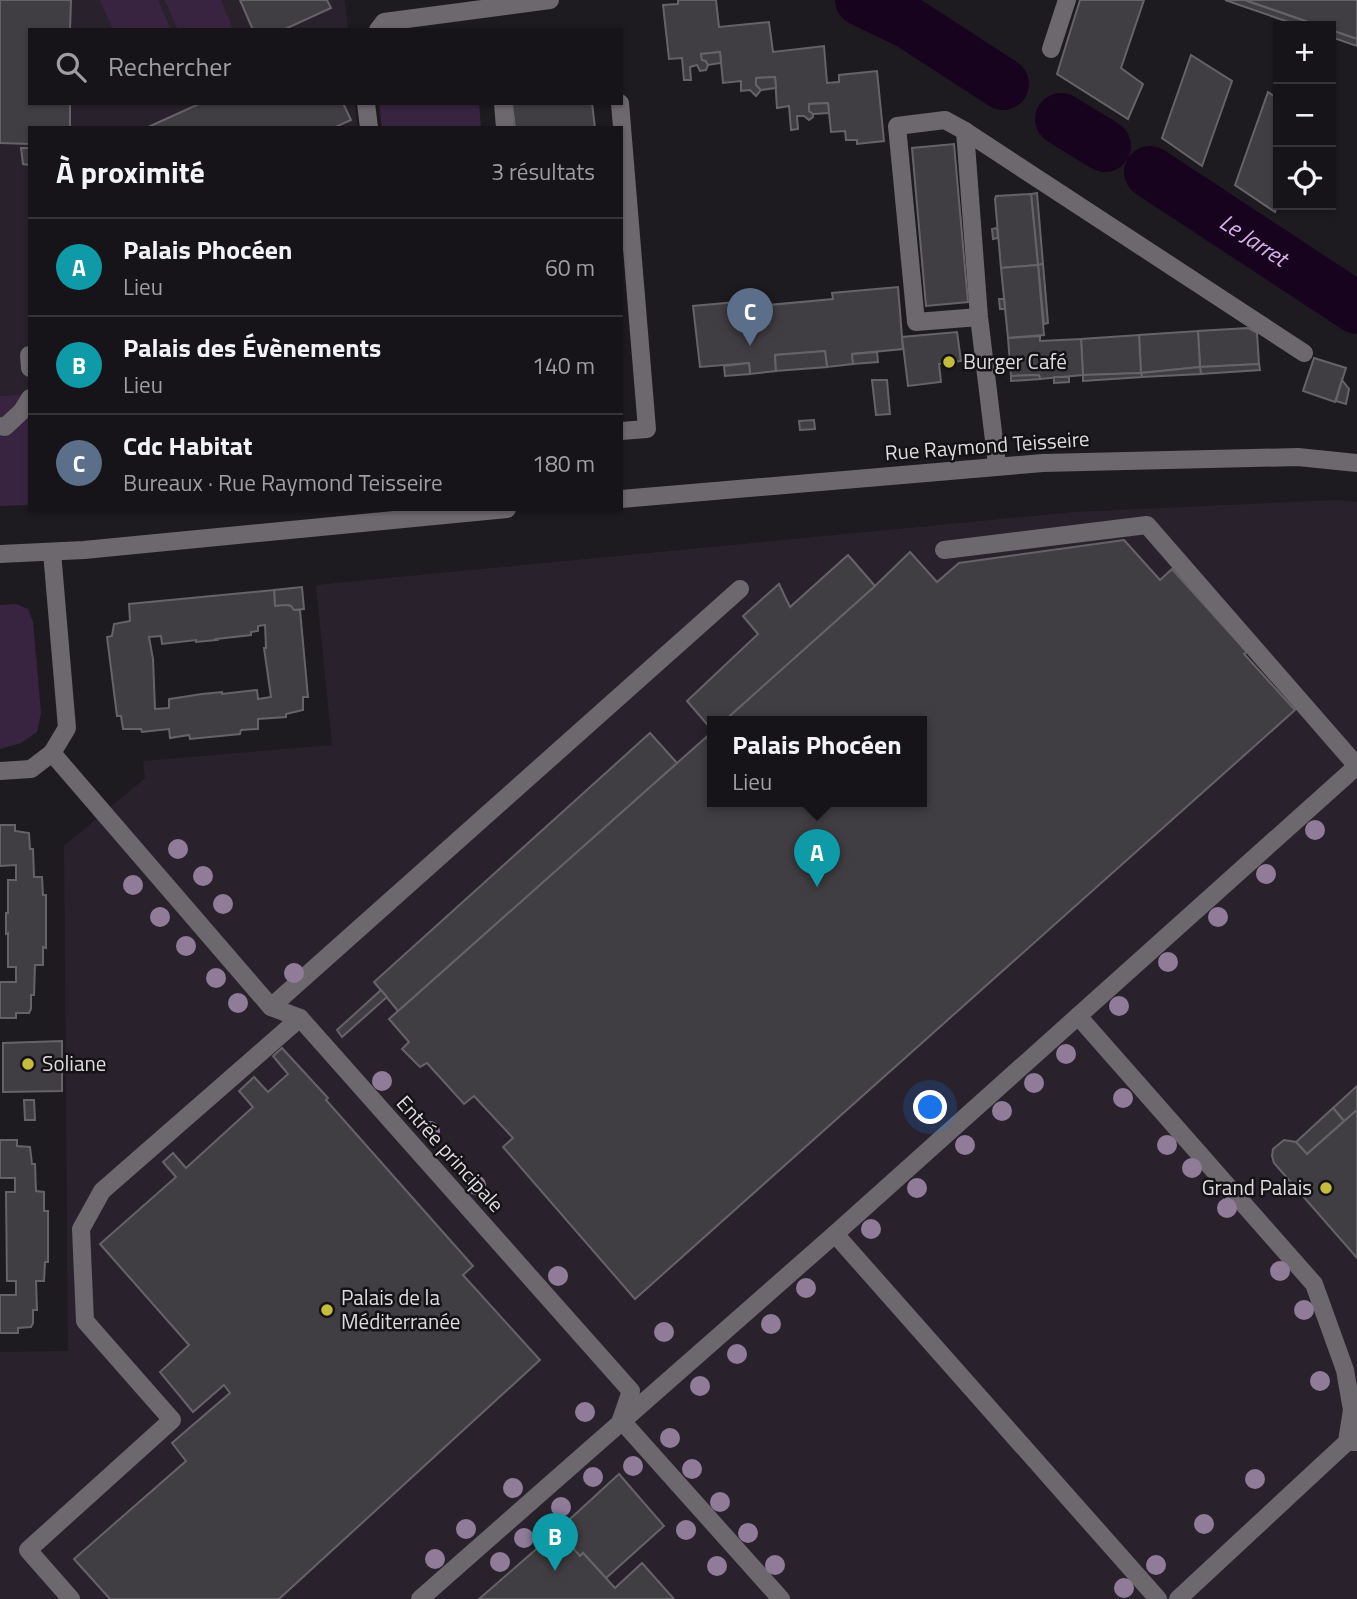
<!DOCTYPE html>
<html lang="fr">
<meta charset="utf-8">
<style>
:root{--surface:#161418;--page:#232125;--text:#f1f3f6;--muted:#9e9ea2;--line:#353337;--accent:#8c9099}
body{margin:0;font-family:"Titillium Web",sans-serif;background:var(--page);color:var(--text)}
.controls{position:absolute;right:21px;top:21px;display:grid;overflow:hidden;border-radius:0px;box-shadow:0 2px 5px #0004}
.controls button{width:63px;height:63px;display:grid;place-items:center;padding:0;border:0;border-bottom:2px solid var(--line);background:var(--surface);color:var(--text);font:35px sans-serif}
.you{position:absolute;left:931px;top:1108px;width:24px;height:24px;margin:-18px;border:5px solid #fff;border-radius:50%;background:#1a73e8;box-shadow:0 0 0 10px #1a73e833}
.badge{display:grid;place-items:center;width:46px;height:46px;border-radius:50%;background:var(--accent);color:#fff;font-size:23px;font-weight:700}
.pin{position:absolute;translate:-50% -58px;filter:drop-shadow(0 2px 4px #0008)}
.pin::after{content:'';position:absolute;top:37px;width:24px;height:21px;background:inherit;clip-path:polygon(0 0,100% 0,50% 100%)}
.popup{position:absolute;left:707px;top:716px;width:220px;height:91px;box-sizing:border-box;display:grid;place-content:center;border-radius:0px;background:var(--surface);filter:drop-shadow(0 2px 5px #0005);font-size:23px;white-space:nowrap;color:var(--muted)}
.popup b{font-size:26px;color:var(--text)}
.popup::after{content:'';position:absolute;left:50%;top:100%;margin-left:-14px;border:14px solid transparent;border-top-color:var(--surface)}
.list{margin:0;padding:0;list-style:none}
h2{display:flex;justify-content:space-between;align-items:center;height:91px;margin:0;padding:0 28px;font-size:30px}
h2 small{font-size:23px;font-weight:400;color:var(--muted)}
.list li{display:grid;grid-template-columns:46px 1fr auto;gap:21px;align-items:center;box-sizing:border-box;height:98px;padding:0 28px;border-top:2px solid var(--line)}
.list b{display:block;font-size:26px;white-space:nowrap}
.list p{margin:0;font-size:23px;white-space:nowrap;color:var(--muted)}
.list em{font-size:23px;font-style:normal;color:var(--muted)}
.icon{flex:none;width:38px;height:38px;fill:none;stroke:currentColor;stroke-width:2;stroke-linecap:round;stroke-linejoin:round}
.map{position:relative;flex:none;width:1357px;height:1599px;overflow:hidden}
.search{position:absolute;background:var(--surface);box-shadow:0 2px 5px #0004;left:28px;top:28px;width:595px;height:77px;display:flex;align-items:center;gap:18px;box-sizing:border-box;padding:0 24px;border-radius:0px;color:var(--muted);font-size:26px}
.panel{position:absolute;background:var(--surface);box-shadow:0 2px 5px #0004;left:28px;top:126px;width:595px;height:385px;border-radius:0px}
.map>svg:first-child{display:block}
.built{fill:#29222c;fill-rule:evenodd}
.green{fill:#382440}
.lines{fill:none;stroke-linecap:round;stroke-linejoin:round}
.river{stroke:#17031e;stroke-width:52}
.building{fill:#413e43;stroke:#666368;stroke-width:2;fill-rule:evenodd}
.minor{stroke:#6c686e;stroke-width:18}
.tree{fill:#907c99}
.poi-dot{fill:#c4bc3d;stroke:#151216;stroke-width:2.5}
.labels{text-anchor:middle;stroke-width:5;stroke-linejoin:round;paint-order:stroke}
.poi-label{font-size:21px;fill:#dddbde;stroke:#151216;text-anchor:start}
.street-label{font-size:21px;fill:#dddbde;stroke:#151216}
.water-label{font-size:23px;font-style:italic;fill:#dcb2ed;stroke:#151216}
</style>
<div class="map">
<svg width="1357" height="1599" viewBox="0 0 1357 1599">
<rect width="100%" height="100%" fill="#1e1b20"/>
<!-- built -->
<g class="built">
<polygon points="71,0 345,0 348,30 70,30"/>
<polygon points="70,103 355,103 357,128 70,128"/>
<polygon points="0,144 30,144 30,394 0,396"/>
<path d="M1338 500 1357 502V1599H0V1352L68 1351 64 846 145 778 143 761 332 745 316 585 1075 512ZM712 721H922V801H712Z"/>
</g>
<!-- green -->
<g class="green">
<polygon points="100,0 158,0 171,30 113,30"/>
<polygon points="165,0 221,0 233,30 178,30"/>
<polygon points="379,103 479,103 481,128 382,128"/>
<polygon points="30,394 30,505 0,506 0,396"/>
<polygon points="16,604 28,609 33,622 41,713 37,732 21,743 0,749 0,605"/>
</g>
<g class="lines">
<!-- river -->
<g class="river">
<polyline points="861,0 909,23 1003,84"/>
<polyline points="1061,119 1105,146"/>
<path id="s1" d="M1150 172 1357 308"/>
</g>
</g>
<!-- building -->
<g class="building">
<polygon points="0,0 71,0 70,30 30,30 30,103 70,103 70,128 30,128 30,144 0,143"/>
<polygon points="240,0 327,0 331,8 283,30 253,30"/>
<polygon points="678,0 716,0 719,27 769,22 773,52 824,46 827,83 839,82 839,75 877,71 884,141 857,144 857,140 846,140 845,131 831,132 828,103 809,104 809,111 813,113 813,117 809,120 804,116 797,116 798,129 791,130 789,106 777,108 775,77 756,78 756,85 761,90 756,96 750,90 741,91 741,81 723,83 720,52 701,54 702,60 706,61 708,65 706,70 700,71 697,65 690,67 691,80 684,80 682,58 669,59 663,5 678,4"/>
<polygon points="1080,0 1144,0 1121,68 1143,84 1128,119 1057,74"/>
<polygon points="1225,0 1245,0 1320,26 1300,26"/>
<polygon points="1245,0 1357,0 1357,39 1331,30 1331,26 1320,26"/>
<polygon points="1331,30 1357,39 1357,46 1331,37"/>
<polygon points="720,52 721,63 708,65 706,61 702,60 701,54"/>
<polygon points="1191,55 1232,81 1202,166 1162,138"/>
<polygon points="775,77 776,88 761,90 756,85 756,78"/>
<polygon points="1268,92 1278,99 1278,203 1275,212 1235,185"/>
<polygon points="201,103 343,103 351,120 333,128 146,128"/>
<polygon points="512,103 592,103 595,128 515,128"/>
<polygon points="828,103 829,113 813,114 809,111 809,104"/>
<polygon points="954,144 968,302 926,306 912,148"/>
<polygon points="21,148 30,148 30,165 23,164"/>
<polygon points="1037,193 1043,264 1038,265 1031,194"/>
<polygon points="1031,194 1038,265 1001,268 995,199 996,196"/>
<polygon points="997,228 998,238 993,239 992,229"/>
<polygon points="1043,264 1048,323 1044,324 1038,265"/>
<polygon points="1038,265 1044,335 1008,338 1001,268"/>
<polygon points="898,287 903,349 852,354 853,364 827,367 825,351 775,355 776,371 750,374 749,363 700,367 693,306 758,300 758,306 833,299 832,293"/>
<polygon points="999,299 1004,299 1005,309 1000,309"/>
<polygon points="1248,328 1257,333 1259,364 1200,367 1198,331"/>
<polygon points="1198,331 1200,367 1141,373 1139,335"/>
<polygon points="957,332 961,361 939,364 941,382 908,386 902,337"/>
<polygon points="1139,335 1141,373 1083,375 1081,339"/>
<polygon points="1040,336 1040,341 1081,339 1083,375 1040,379 1039,375 1011,376 1008,338"/>
<polygon points="825,351 827,367 776,371 775,355"/>
<polygon points="877,352 878,362 853,364 852,354"/>
<polygon points="1314,358 1346,368 1335,402 1303,391"/>
<polygon points="749,363 750,374 725,376 724,366"/>
<polygon points="1259,364 1260,370 1201,374 1200,367"/>
<polygon points="1200,367 1201,374 1142,377 1141,373"/>
<polygon points="1141,373 1142,377 1083,381 1083,375"/>
<polygon points="1039,375 1040,379 1011,381 1011,376"/>
<polygon points="1054,377 1069,377 1069,382 1054,383"/>
<polygon points="872,380 887,380 890,414 876,415"/>
<polygon points="1342,380 1349,389 1346,404 1336,401"/>
<polygon points="814,420 815,429 800,430 799,421"/>
<polygon points="1124,540 1160,580 1172,569 1247,652 1244,654 1295,710 635,1299 503,1147 513,1138 474,1096 464,1104 427,1063 420,1067 402,1049 409,1042 389,1019 712,732 712,801 922,801 922,721 724,721 875,586 910,552 937,582 959,563"/>
<polygon points="848,555 875,586 724,721 712,721 712,730 687,701 758,634 743,616 779,584 790,607"/>
<polygon points="302,587 304,609 294,610 289,605 275,606 274,590"/>
<path d="M274 590 275 606 286 605 291 606 294 610H300L308 697H303V710L286 714V717L258 719V729L241 730 240 734 190 739 189 735 170 738 169 729 142 732 141 729H123L121 716H117L107 637 112 636 114 624 130 621 129 604ZM265 625 266 648H264L271 697 258 699 257 690 222 694V692L202 694 169 699V708L155 709 153 659 149 637 161 636 162 644 196 640V642L217 640 216 639 251 635V632L258 631V626Z"/>
<polygon points="650,733 677,763 398,1011 374,982"/>
<polygon points="0,825 15,825 15,831 29,833 30,849 33,849 34,877 42,877 43,895 46,895 46,948 43,947 43,965 35,965 34,995 31,995 31,1009 29,1013 16,1013 16,1018 0,1018 0,982 16,982 16,967 8,967 8,933 6,934 6,913 8,913 8,880 16,880 16,865 0,866"/>
<polygon points="381,990 387,997 342,1037 337,1030"/>
<polygon points="62,1041 62,1091 3,1092 3,1043"/>
<polygon points="282,1048 328,1098 326,1100 473,1266 463,1275 540,1360 279,1599 110,1599 74,1559 186,1461 172,1443 230,1393 224,1385 193,1412 160,1372 189,1345 100,1244 176,1177 163,1162 173,1153 186,1168 253,1107 239,1091 254,1077 268,1092 288,1074 273,1056"/>
<polygon points="1357,1086 1357,1110 1344,1121 1333,1108"/>
<polygon points="24,1100 34,1100 35,1120 25,1120"/>
<polygon points="1333,1108 1344,1121 1307,1154 1296,1142"/>
<polygon points="1357,1110 1357,1258 1274,1163 1272,1156 1273,1149 1284,1140 1296,1142 1307,1154"/>
<polygon points="0,1140 17,1140 17,1146 30,1147 32,1164 35,1164 36,1191 44,1192 44,1211 48,1211 48,1262 45,1262 44,1281 36,1281 37,1310 33,1310 33,1323 31,1327 18,1328 18,1333 0,1333 0,1295 16,1295 16,1281 7,1281 6,1192 15,1192 15,1178 0,1178"/>
<polygon points="619,1474 664,1526 606,1578 583,1553 580,1556 557,1531"/>
<polygon points="557,1531 580,1556 583,1553 615,1588 642,1563 674,1599 479,1599"/>
</g>
<g class="lines">
<!-- minor -->
<g class="minor">
<polyline points="378,30 384,22 550,0"/>
<polyline points="1051,49 1067,0"/>
<polyline points="366,103 369,128"/>
<polyline points="503,103 505,128"/>
<polyline points="620,103 647,429 621,431"/>
<polyline points="965,131 1304,353"/>
<polyline points="979,317 916,322 897,126 945,120 965,131 979,317 997,465"/>
<polyline points="29,355 30,368"/>
<polyline points="0,426 5,427 22,411 30,398"/>
<polyline points="621,499 1043,463 1298,457 1357,463"/>
<polyline points="944,550 1147,525 1357,766"/>
<polyline points="0,554 84,550 507,509"/>
<polyline points="52,753 271,1007 300,1018 631,1391 621,1420 781,1599"/>
<polyline points="0,771 31,769 52,753 67,728 52,552"/>
<polyline points="271,1007 740,589"/>
<polyline points="1078,1016 1314,1284 1345,1370 1352,1410 1347,1442 1357,1442"/>
<polyline points="835,1234 1158,1599"/>
<polyline points="71,1599 28,1550 172,1420 85,1321 81,1229 102,1191 300,1018"/>
<polyline points="420,1599 835,1234 1357,766"/>
<polyline points="1178,1599 1347,1442"/>
</g>
</g>
<!-- trees -->
<g class="tree">
<circle cx="1315" cy="830" r="10"/>
<circle cx="178" cy="849" r="10"/>
<circle cx="1266" cy="874" r="10"/>
<circle cx="203" cy="876" r="10"/>
<circle cx="133" cy="885" r="10"/>
<circle cx="223" cy="904" r="10"/>
<circle cx="160" cy="917" r="10"/>
<circle cx="1218" cy="917" r="10"/>
<circle cx="186" cy="946" r="10"/>
<circle cx="1168" cy="962" r="10"/>
<circle cx="294" cy="973" r="10"/>
<circle cx="216" cy="978" r="10"/>
<circle cx="238" cy="1003" r="10"/>
<circle cx="1119" cy="1006" r="10"/>
<circle cx="1066" cy="1054" r="10"/>
<circle cx="382" cy="1081" r="10"/>
<circle cx="1034" cy="1083" r="10"/>
<circle cx="1123" cy="1098" r="10"/>
<circle cx="1002" cy="1111" r="10"/>
<circle cx="430" cy="1131" r="10"/>
<circle cx="965" cy="1145" r="10"/>
<circle cx="1167" cy="1145" r="10"/>
<circle cx="1192" cy="1168" r="10"/>
<circle cx="476" cy="1185" r="10"/>
<circle cx="917" cy="1188" r="10"/>
<circle cx="1227" cy="1208" r="10"/>
<circle cx="871" cy="1229" r="10"/>
<circle cx="1280" cy="1271" r="10"/>
<circle cx="558" cy="1276" r="10"/>
<circle cx="806" cy="1288" r="10"/>
<circle cx="1304" cy="1310" r="10"/>
<circle cx="771" cy="1324" r="10"/>
<circle cx="664" cy="1332" r="10"/>
<circle cx="737" cy="1354" r="10"/>
<circle cx="1320" cy="1381" r="10"/>
<circle cx="700" cy="1386" r="10"/>
<circle cx="585" cy="1412" r="10"/>
<circle cx="670" cy="1438" r="10"/>
<circle cx="633" cy="1466" r="10"/>
<circle cx="692" cy="1469" r="10"/>
<circle cx="593" cy="1477" r="10"/>
<circle cx="1255" cy="1479" r="10"/>
<circle cx="513" cy="1488" r="10"/>
<circle cx="720" cy="1502" r="10"/>
<circle cx="561" cy="1507" r="10"/>
<circle cx="1204" cy="1524" r="10"/>
<circle cx="466" cy="1529" r="10"/>
<circle cx="686" cy="1530" r="10"/>
<circle cx="748" cy="1533" r="10"/>
<circle cx="524" cy="1538" r="10"/>
<circle cx="435" cy="1559" r="10"/>
<circle cx="500" cy="1562" r="10"/>
<circle cx="775" cy="1565" r="10"/>
<circle cx="1156" cy="1565" r="10"/>
<circle cx="717" cy="1566" r="10"/>
<circle cx="1124" cy="1588" r="10"/>
</g>
<!-- markers -->
<g class="poi-dot">
<circle cx="949" cy="362" r="7"/>
<circle cx="28" cy="1064" r="7"/>
<circle cx="1326" cy="1188" r="7"/>
<circle cx="327" cy="1310" r="7"/>
</g>
<g class="labels">
<!-- poi labels -->
<g class="poi-label">
<text x="963" y="369">Burger Café</text>
<text x="42" y="1071">Soliane</text>
<text x="1312" y="1195" text-anchor="end">Grand Palais</text>
<text x="341" y="1305">Palais de la<tspan x="341" dy="24">Méditerranée</tspan></text>
</g>
<!-- street labels -->
<g class="street-label">
<text transform="translate(987 446) rotate(-4)" y="7">Rue Raymond Teisseire</text>
<text transform="translate(450 1154) rotate(48)" y="7">Entrée principale</text>
</g>
<!-- water labels -->
<g class="water-label">
<text dy="8" stroke="none"><textPath href="#s1" startOffset="124">Le Jarret</textPath></text>
</g>
</g>
</svg>
<div class="controls">
<button>+</button>
<button>−</button>
<button><svg class="icon" aria-label="locate" viewBox="0 0 24 24"><circle cx="12" cy="12" r="6"/><path d="M12 2v4M12 18v4M2 12h4M18 12h4"/></svg></button>
</div>
<div class="you"></div>
<div class="pin badge" style="left:817px;top:887px;background:#0f9aa8">A</div>
<div class="popup"><b>Palais Phocéen</b>Lieu</div>
<div class="pin badge" style="left:555px;top:1571px;background:#0f9aa8">B</div>
<div class="pin badge" style="left:750px;top:346px;background:#5c6f8a">C</div>
<div class="search"><svg class="icon" aria-label="search" viewBox="0 0 24 24"><circle cx="10" cy="10" r="6"/><path d="M15 15l6 6"/></svg>Rechercher</div>
<section class="panel">
<h2>À proximité<small>3 résultats</small></h2>
<ul class="list">
<li><span class="badge" style="background:#0f9aa8">A</span><div><b>Palais Phocéen</b><p>Lieu</p></div><em>60 m</em></li>
<li><span class="badge" style="background:#0f9aa8">B</span><div><b>Palais des Évènements</b><p>Lieu</p></div><em>140 m</em></li>
<li><span class="badge" style="background:#5c6f8a">C</span><div><b>Cdc Habitat</b><p>Bureaux · Rue Raymond Teisseire</p></div><em>180 m</em></li>
</ul>
</section>
</div>
